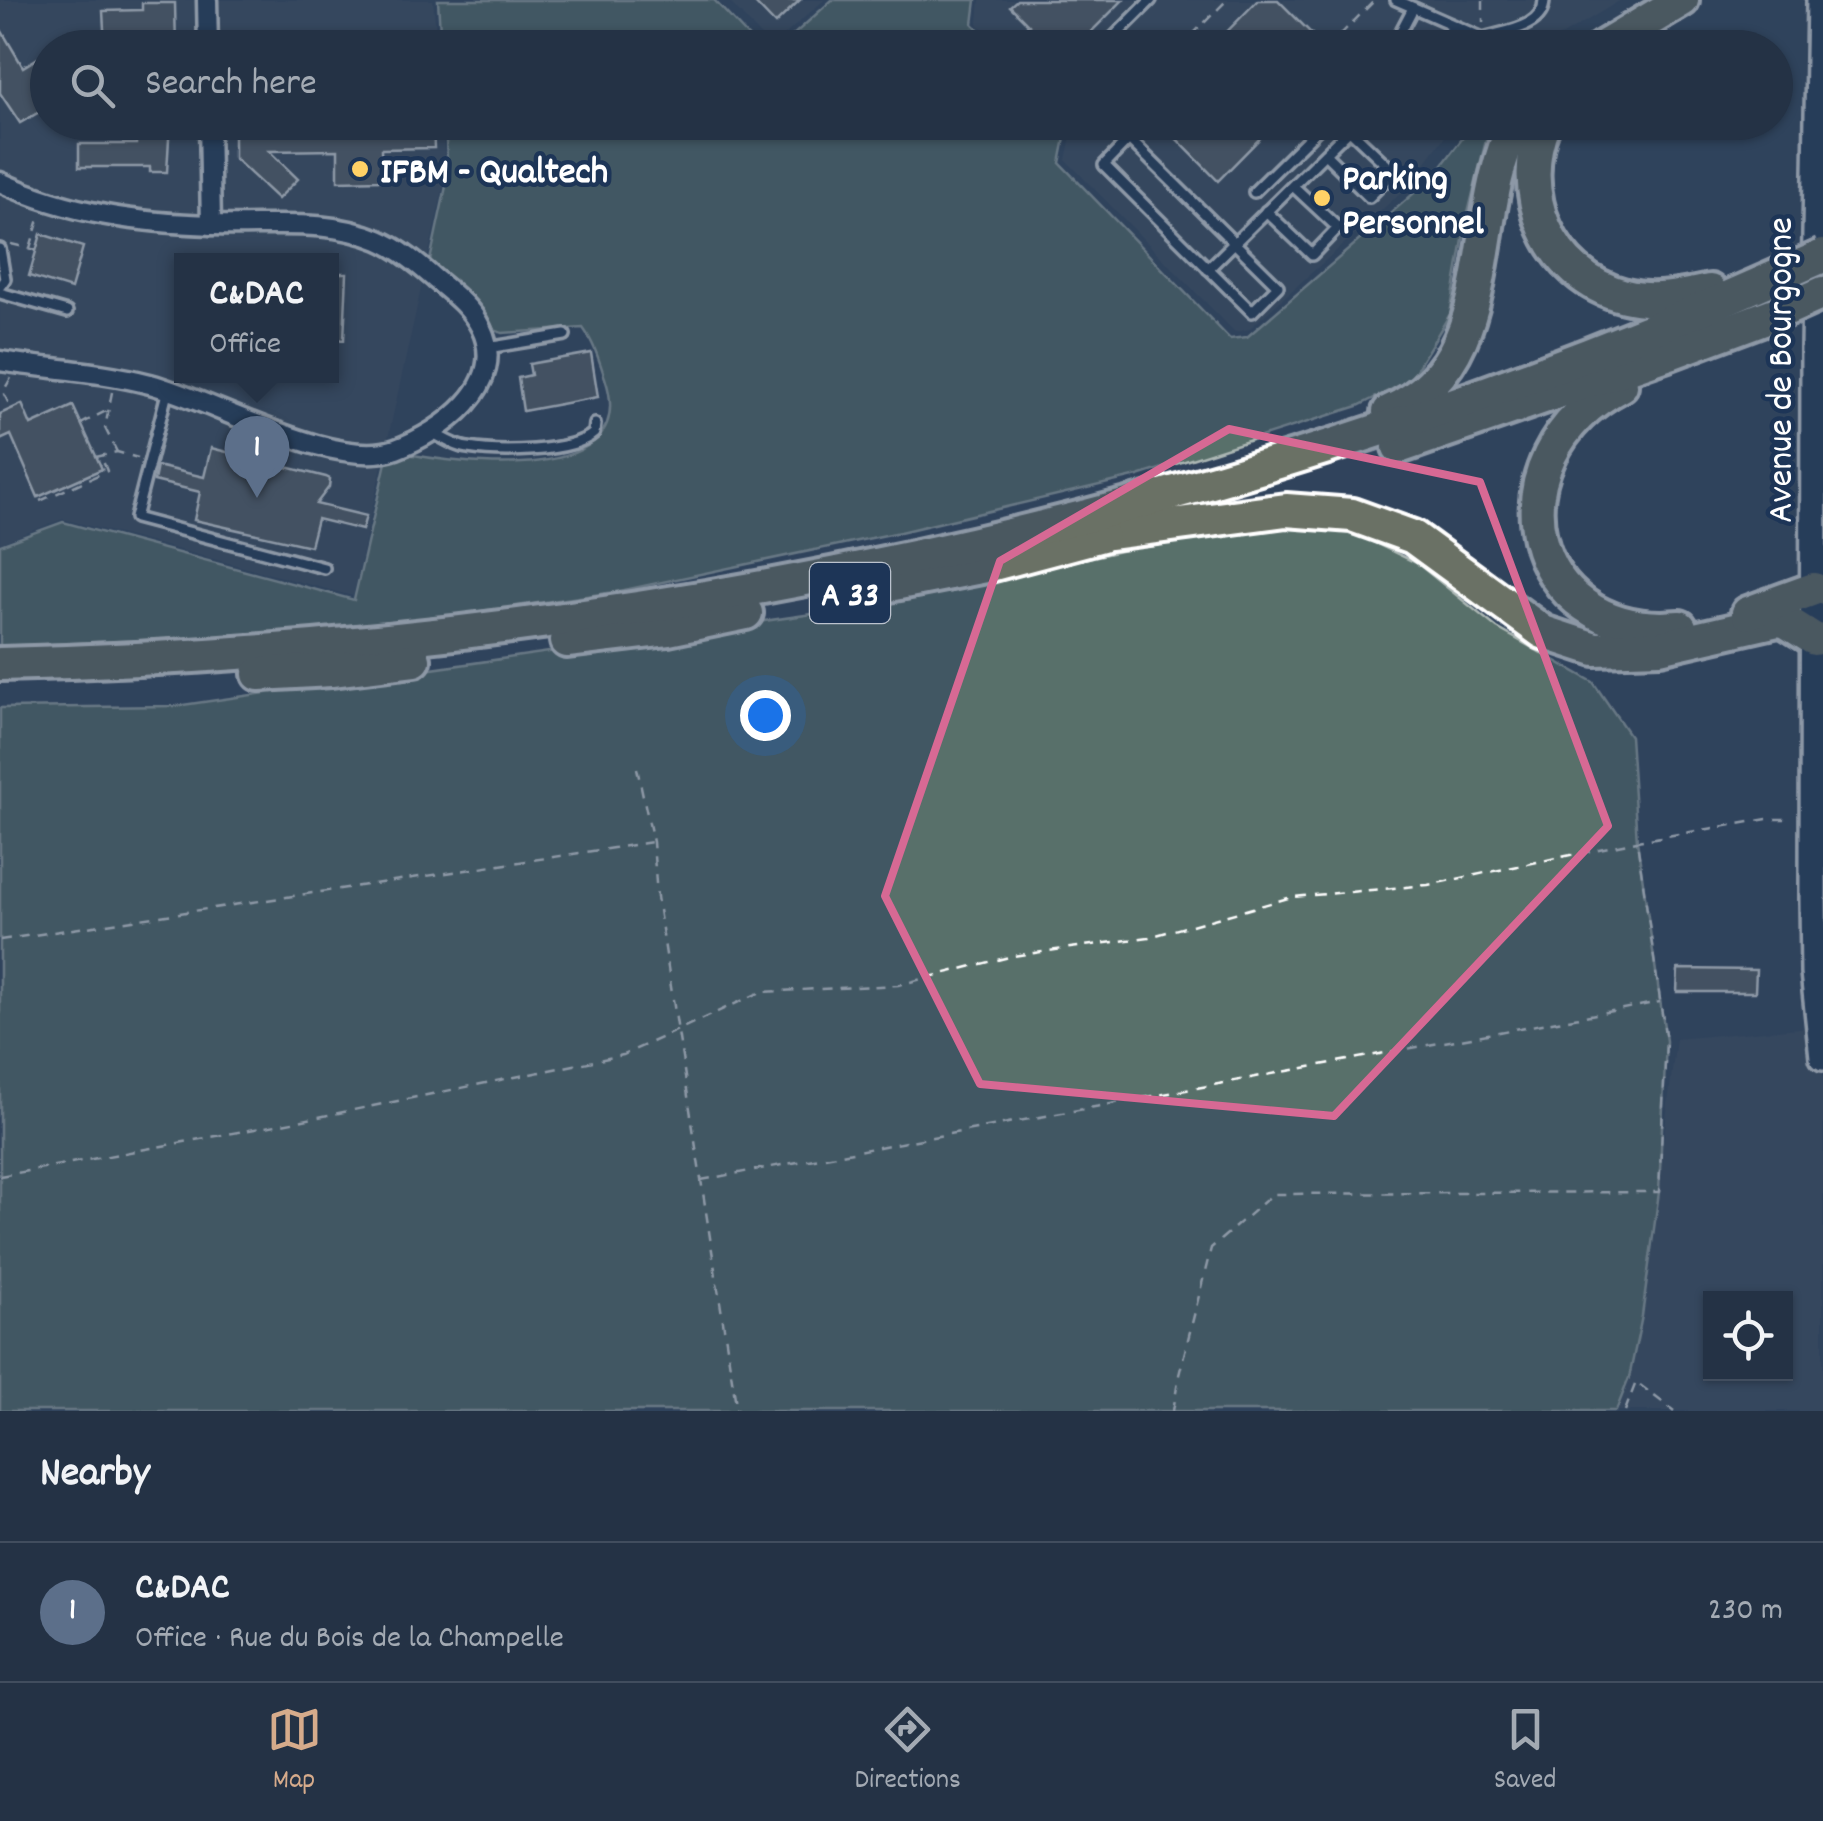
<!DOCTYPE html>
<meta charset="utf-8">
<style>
:root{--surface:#243245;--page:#303e50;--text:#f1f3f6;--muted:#a3aab3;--line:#414d5e;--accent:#d6ab8b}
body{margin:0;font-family:Dekko,sans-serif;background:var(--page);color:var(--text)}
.controls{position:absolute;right:30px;bottom:30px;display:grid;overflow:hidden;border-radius:0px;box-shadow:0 2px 8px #0004}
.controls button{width:90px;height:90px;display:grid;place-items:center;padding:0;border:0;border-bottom:2px solid var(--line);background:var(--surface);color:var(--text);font:50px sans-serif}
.you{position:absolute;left:765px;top:715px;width:35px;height:35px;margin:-25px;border:8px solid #fff;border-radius:50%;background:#1a73e8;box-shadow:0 0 0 15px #1a73e833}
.badge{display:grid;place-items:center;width:65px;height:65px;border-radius:50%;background:var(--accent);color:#fff;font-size:32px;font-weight:700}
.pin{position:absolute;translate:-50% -82px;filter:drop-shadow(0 2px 5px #0008)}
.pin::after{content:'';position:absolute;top:52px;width:35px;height:30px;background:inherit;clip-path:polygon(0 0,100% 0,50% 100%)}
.popup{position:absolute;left:174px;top:253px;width:165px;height:130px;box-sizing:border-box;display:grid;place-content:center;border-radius:0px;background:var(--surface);filter:drop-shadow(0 2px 8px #0005);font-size:32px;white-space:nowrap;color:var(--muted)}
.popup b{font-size:38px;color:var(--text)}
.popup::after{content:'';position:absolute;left:50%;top:100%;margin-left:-20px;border:20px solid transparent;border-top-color:var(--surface)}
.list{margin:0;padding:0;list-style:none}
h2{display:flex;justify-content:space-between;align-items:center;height:130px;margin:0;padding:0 40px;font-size:42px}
h2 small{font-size:32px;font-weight:400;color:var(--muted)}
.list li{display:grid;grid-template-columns:65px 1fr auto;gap:30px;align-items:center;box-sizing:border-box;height:140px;padding:0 40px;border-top:2px solid var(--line)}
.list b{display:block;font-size:38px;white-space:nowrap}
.list p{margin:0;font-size:32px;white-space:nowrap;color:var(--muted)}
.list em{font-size:32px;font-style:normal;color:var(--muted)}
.icon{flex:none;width:55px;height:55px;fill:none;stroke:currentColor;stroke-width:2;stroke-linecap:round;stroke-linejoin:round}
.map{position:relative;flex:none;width:1823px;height:1411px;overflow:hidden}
.search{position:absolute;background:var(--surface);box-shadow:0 2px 8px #0004;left:30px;right:30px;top:30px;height:110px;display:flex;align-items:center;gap:25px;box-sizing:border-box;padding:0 35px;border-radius:55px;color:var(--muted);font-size:38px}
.sheet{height:270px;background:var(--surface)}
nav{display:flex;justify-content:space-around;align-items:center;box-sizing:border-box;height:140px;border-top:2px solid var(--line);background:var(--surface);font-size:28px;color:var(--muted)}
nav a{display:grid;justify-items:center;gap:5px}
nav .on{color:var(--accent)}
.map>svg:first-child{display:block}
.built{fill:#3d4d60;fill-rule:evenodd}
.green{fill:#586f6a;stroke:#acb7b4;stroke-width:2.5}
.building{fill:#5c6368;stroke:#fff;stroke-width:2.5}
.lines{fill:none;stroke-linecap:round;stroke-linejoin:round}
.lane-casing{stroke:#fff;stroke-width:16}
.street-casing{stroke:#fff;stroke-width:25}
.secondary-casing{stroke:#fff;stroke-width:32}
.highway-casing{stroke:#fff;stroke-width:40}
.path{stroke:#fff;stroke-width:2.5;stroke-dasharray:10 8;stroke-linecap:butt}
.lane{stroke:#1d3557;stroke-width:9}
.street{stroke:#1d3557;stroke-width:18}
.secondary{stroke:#1d3557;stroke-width:25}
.highway{stroke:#6b7165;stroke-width:32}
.highway-bridge-casing{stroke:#fff;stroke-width:40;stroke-linecap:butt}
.highway-bridge{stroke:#6b7165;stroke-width:32}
.marked{fill:none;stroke:#d76994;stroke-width:8;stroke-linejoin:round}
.poi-dot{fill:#ffd166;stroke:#1d3557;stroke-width:4}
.labels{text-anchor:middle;stroke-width:9;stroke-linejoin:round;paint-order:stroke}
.shield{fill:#1d3557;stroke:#bbc2cd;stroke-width:2.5}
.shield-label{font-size:35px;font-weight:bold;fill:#fff}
.poi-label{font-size:38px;font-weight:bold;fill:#fff;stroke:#1d3557;text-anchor:start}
.street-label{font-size:38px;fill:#fff;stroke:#1d3557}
</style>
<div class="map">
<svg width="1823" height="1411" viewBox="0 0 1823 1411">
<rect width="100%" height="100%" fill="#30435c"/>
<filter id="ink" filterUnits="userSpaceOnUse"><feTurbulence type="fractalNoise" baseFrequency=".01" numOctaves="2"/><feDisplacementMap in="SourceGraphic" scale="20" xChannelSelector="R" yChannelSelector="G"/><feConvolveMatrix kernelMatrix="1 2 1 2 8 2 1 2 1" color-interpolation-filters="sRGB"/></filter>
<g filter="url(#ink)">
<!-- built -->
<g class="built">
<path d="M0 0H433L437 47 48 48V122L442 123 446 175 353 596 63 519 0 543ZM182 260H332V376H182Z"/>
<polygon points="728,0 824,0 771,47"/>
<polygon points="980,0 1621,0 1541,48 1002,48 978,24"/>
<polygon points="1074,123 1455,123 1406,188 1249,329 1235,332 1066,160"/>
<path d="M1823 1026V1411H1616L1629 1378 1642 1316 1676 1039ZM1710 1298H1786V1374H1710Z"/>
</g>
<!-- green -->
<g class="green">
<polygon points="438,0 714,0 758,47 441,47"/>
<polygon points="832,0 976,0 973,24 997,47 780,47"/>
<path d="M445 123H1068L1060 163 1230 339 1247 337 1434 176 1474 123H1497L1488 132 1467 217 1450 314 1410 380 1358 406 1138 476 900 532 615 592 383 625 194 638 0 646V545L63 522 354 600 387 458 398 452C459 465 643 489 605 378 599 360 594 343 583 328L502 333 489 328 428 270 448 177Z"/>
<polygon points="1301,525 1348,530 1418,564 1497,628 1593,682 1630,736 1637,841 1666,1041 1659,1192 1642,1316 1629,1378 1616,1411 0,1411 0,708 176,706 854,608 1233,527"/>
</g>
<!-- building -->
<g class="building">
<polygon points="752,0 800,0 775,24"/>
<polygon points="1017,0 1123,0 1083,40 1091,48 1051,48 1037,33 1034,36 1026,27 1029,25 1010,6"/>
<polygon points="1258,0 1278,0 1317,39 1308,48 1211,48"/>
<polygon points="142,3 175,3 176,48 105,48 103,11 142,10"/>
<polygon points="0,28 23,67 38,58 48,76 48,107 20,123 0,93"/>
<polygon points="136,122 170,122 167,172 150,172 150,167 79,167 79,144 136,144"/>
<polygon points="234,122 433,122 434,148 381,149 382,180 338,181 338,150 269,151 298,179 278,199 234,158"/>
<polygon points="1160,122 1276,122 1218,181"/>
<polygon points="41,234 83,247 71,289 29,276"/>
<polygon points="332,273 347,273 344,340 332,339"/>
<polygon points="591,353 598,397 523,411 518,378 531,375 529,364"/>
<polygon points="22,404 31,425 73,406 102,469 38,497 11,435 0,440 0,414"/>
<polygon points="211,448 326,477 330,479 329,487 316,504 366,516 362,530 317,519 310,546 194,520 200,492 154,481 157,466 204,477"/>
<polygon points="1678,969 1756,970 1755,992 1677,992"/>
</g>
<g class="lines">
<defs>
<g id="lane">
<path d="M1396 0 1483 38C1505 31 1544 28 1544 0"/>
<polyline points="1103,48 1151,0"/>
<polyline points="1392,48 1413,8"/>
<polyline points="1437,48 1453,27"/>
<polyline points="101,122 102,125"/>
<polygon points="1129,139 1278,286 1252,312 1104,165"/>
<polyline points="1325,154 1369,197 1394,172 1350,130"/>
<polyline points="1254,192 1325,122"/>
<polyline points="1266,211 1312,255 1338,228 1293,186"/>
<polyline points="0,249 5,279 0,286"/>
<polyline points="1208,269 1357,122"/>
<polyline points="0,293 67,312"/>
<polyline points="487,348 565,335"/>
<polyline points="168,389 135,518 324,568"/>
<path d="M431 432C443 438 456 447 468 448 498 453 572 453 594 433L595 424"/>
</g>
<g id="street">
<polyline points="207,0 208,48"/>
<polyline points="209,122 211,225"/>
<path d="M0 182C69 214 139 223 214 225 269 227 327 218 379 240 400 249 418 264 435 279 452 293 471 307 481 328 509 385 442 432 396 449 335 471 214 401 150 384 100 371 50 369 0 361"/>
</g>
<polyline id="secondary" points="1820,0 1814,348 1813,899 1814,972 1823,1057"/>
<g id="highway">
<polyline points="1602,48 1682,0"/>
<path d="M1544 122C1515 192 1548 277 1625 296 1653 303 1682 297 1710 291"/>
<path d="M1621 385C1483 457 1523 642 1680 627"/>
<path d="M1389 412C1505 361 1466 218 1516 122"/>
<polyline points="1399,447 1670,353 1785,310"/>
<polyline points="1111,533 1286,510 1352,515 1413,537 1543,632 1595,649 1660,647 1778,620 1787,622 1814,639"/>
<polyline points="868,589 986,566 1102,535"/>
<polyline points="1748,613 1814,589"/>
<polyline points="567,641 668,629 746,613"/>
<path d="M0 664C617 650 1227 523 1791 270"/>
<polyline points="259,674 331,670 414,660"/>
</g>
</defs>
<!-- lane casing -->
<use href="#lane" class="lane-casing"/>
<!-- street casing -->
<use href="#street" class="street-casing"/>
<!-- secondary casing -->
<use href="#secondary" class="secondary-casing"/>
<!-- highway casing -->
<use href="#highway" class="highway-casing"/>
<!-- path -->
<g class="path">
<polyline points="1483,0 1483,22"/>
<polyline points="1179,48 1227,0"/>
<polyline points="1327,48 1375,0"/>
<polyline points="11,244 36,250"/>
<polyline points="30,248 40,216"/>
<polyline points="11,378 3,392 11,408"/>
<polyline points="112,392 105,428 117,452"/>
<polyline points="81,424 106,411"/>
<polyline points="96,457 117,452 138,458"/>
<polyline points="40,501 107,471 101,456"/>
<polyline points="637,768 653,842 657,897 737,1411"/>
<polyline points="0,940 653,842"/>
<polyline points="0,1176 314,1118 623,1055 761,992 898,985 1013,956 1149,937 1292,897 1428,885 1637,841 1767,819 1792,819"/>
<polyline points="701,1180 1660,1002"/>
<polyline points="1173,1411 1179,1375 1211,1248 1273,1194 1659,1192 1666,1041 1637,842"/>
<polyline points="1625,1411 1636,1382 1674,1411"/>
</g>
<!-- lane -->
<use href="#lane" class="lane"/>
<!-- street -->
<use href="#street" class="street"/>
<!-- secondary -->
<use href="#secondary" class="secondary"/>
<!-- highway -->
<use href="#highway" class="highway"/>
<defs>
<g id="highway-bridge">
<polyline points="1791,270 1823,256"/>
<polyline points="1785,310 1823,293"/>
</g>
</defs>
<!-- highway-bridge casing -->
<use href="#highway-bridge" class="highway-bridge-casing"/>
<!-- highway-bridge -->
<use href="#highway-bridge" class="highway-bridge"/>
</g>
</g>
<!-- marked area -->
<path d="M0 0H1823V1411H0ZM1229 429 1480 482 1608 826 1334 1116 980 1084 885 896 1000 561Z" fill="#30435c" fill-opacity=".55" fill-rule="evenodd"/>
<path class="marked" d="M1229 429 1480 482 1608 826 1334 1116 980 1084 885 896 1000 561Z"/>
<!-- markers -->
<g class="poi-dot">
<circle cx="360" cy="169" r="10"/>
<circle cx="1322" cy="198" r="10"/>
</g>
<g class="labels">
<!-- shield labels -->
<rect class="shield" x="810" y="563" width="80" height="60" rx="8"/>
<g class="shield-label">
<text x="850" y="605">A 33</text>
</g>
<!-- poi labels -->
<g class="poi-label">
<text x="380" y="182">IFBM - Qualtech</text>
<text x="1342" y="189">Parking<tspan x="1342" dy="44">Personnel</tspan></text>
</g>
<!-- street labels -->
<g class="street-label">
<text transform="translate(1778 370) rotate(-90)" y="13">Avenue de Bourgogne</text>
</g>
</g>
</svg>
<div class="controls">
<button><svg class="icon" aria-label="locate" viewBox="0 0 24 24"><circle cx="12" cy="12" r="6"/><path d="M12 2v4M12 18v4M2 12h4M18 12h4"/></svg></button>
</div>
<div class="you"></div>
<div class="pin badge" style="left:257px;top:498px;background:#5c6f8a">1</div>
<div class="popup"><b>C&amp;DAC</b>Office</div>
<div class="search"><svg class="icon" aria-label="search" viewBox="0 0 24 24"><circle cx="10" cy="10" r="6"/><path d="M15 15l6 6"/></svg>Search here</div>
</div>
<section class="sheet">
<h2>Nearby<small></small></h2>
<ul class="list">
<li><span class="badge" style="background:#5c6f8a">1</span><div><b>C&amp;DAC</b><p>Office · Rue du Bois de la Champelle</p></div><em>230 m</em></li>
</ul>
</section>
<nav>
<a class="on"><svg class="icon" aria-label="map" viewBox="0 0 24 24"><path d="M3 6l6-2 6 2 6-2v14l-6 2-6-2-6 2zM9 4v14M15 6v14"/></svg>Map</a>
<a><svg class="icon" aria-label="directions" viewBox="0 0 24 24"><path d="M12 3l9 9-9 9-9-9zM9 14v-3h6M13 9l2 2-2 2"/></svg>Directions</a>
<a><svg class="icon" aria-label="saved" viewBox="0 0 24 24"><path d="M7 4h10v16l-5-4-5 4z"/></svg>Saved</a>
</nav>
